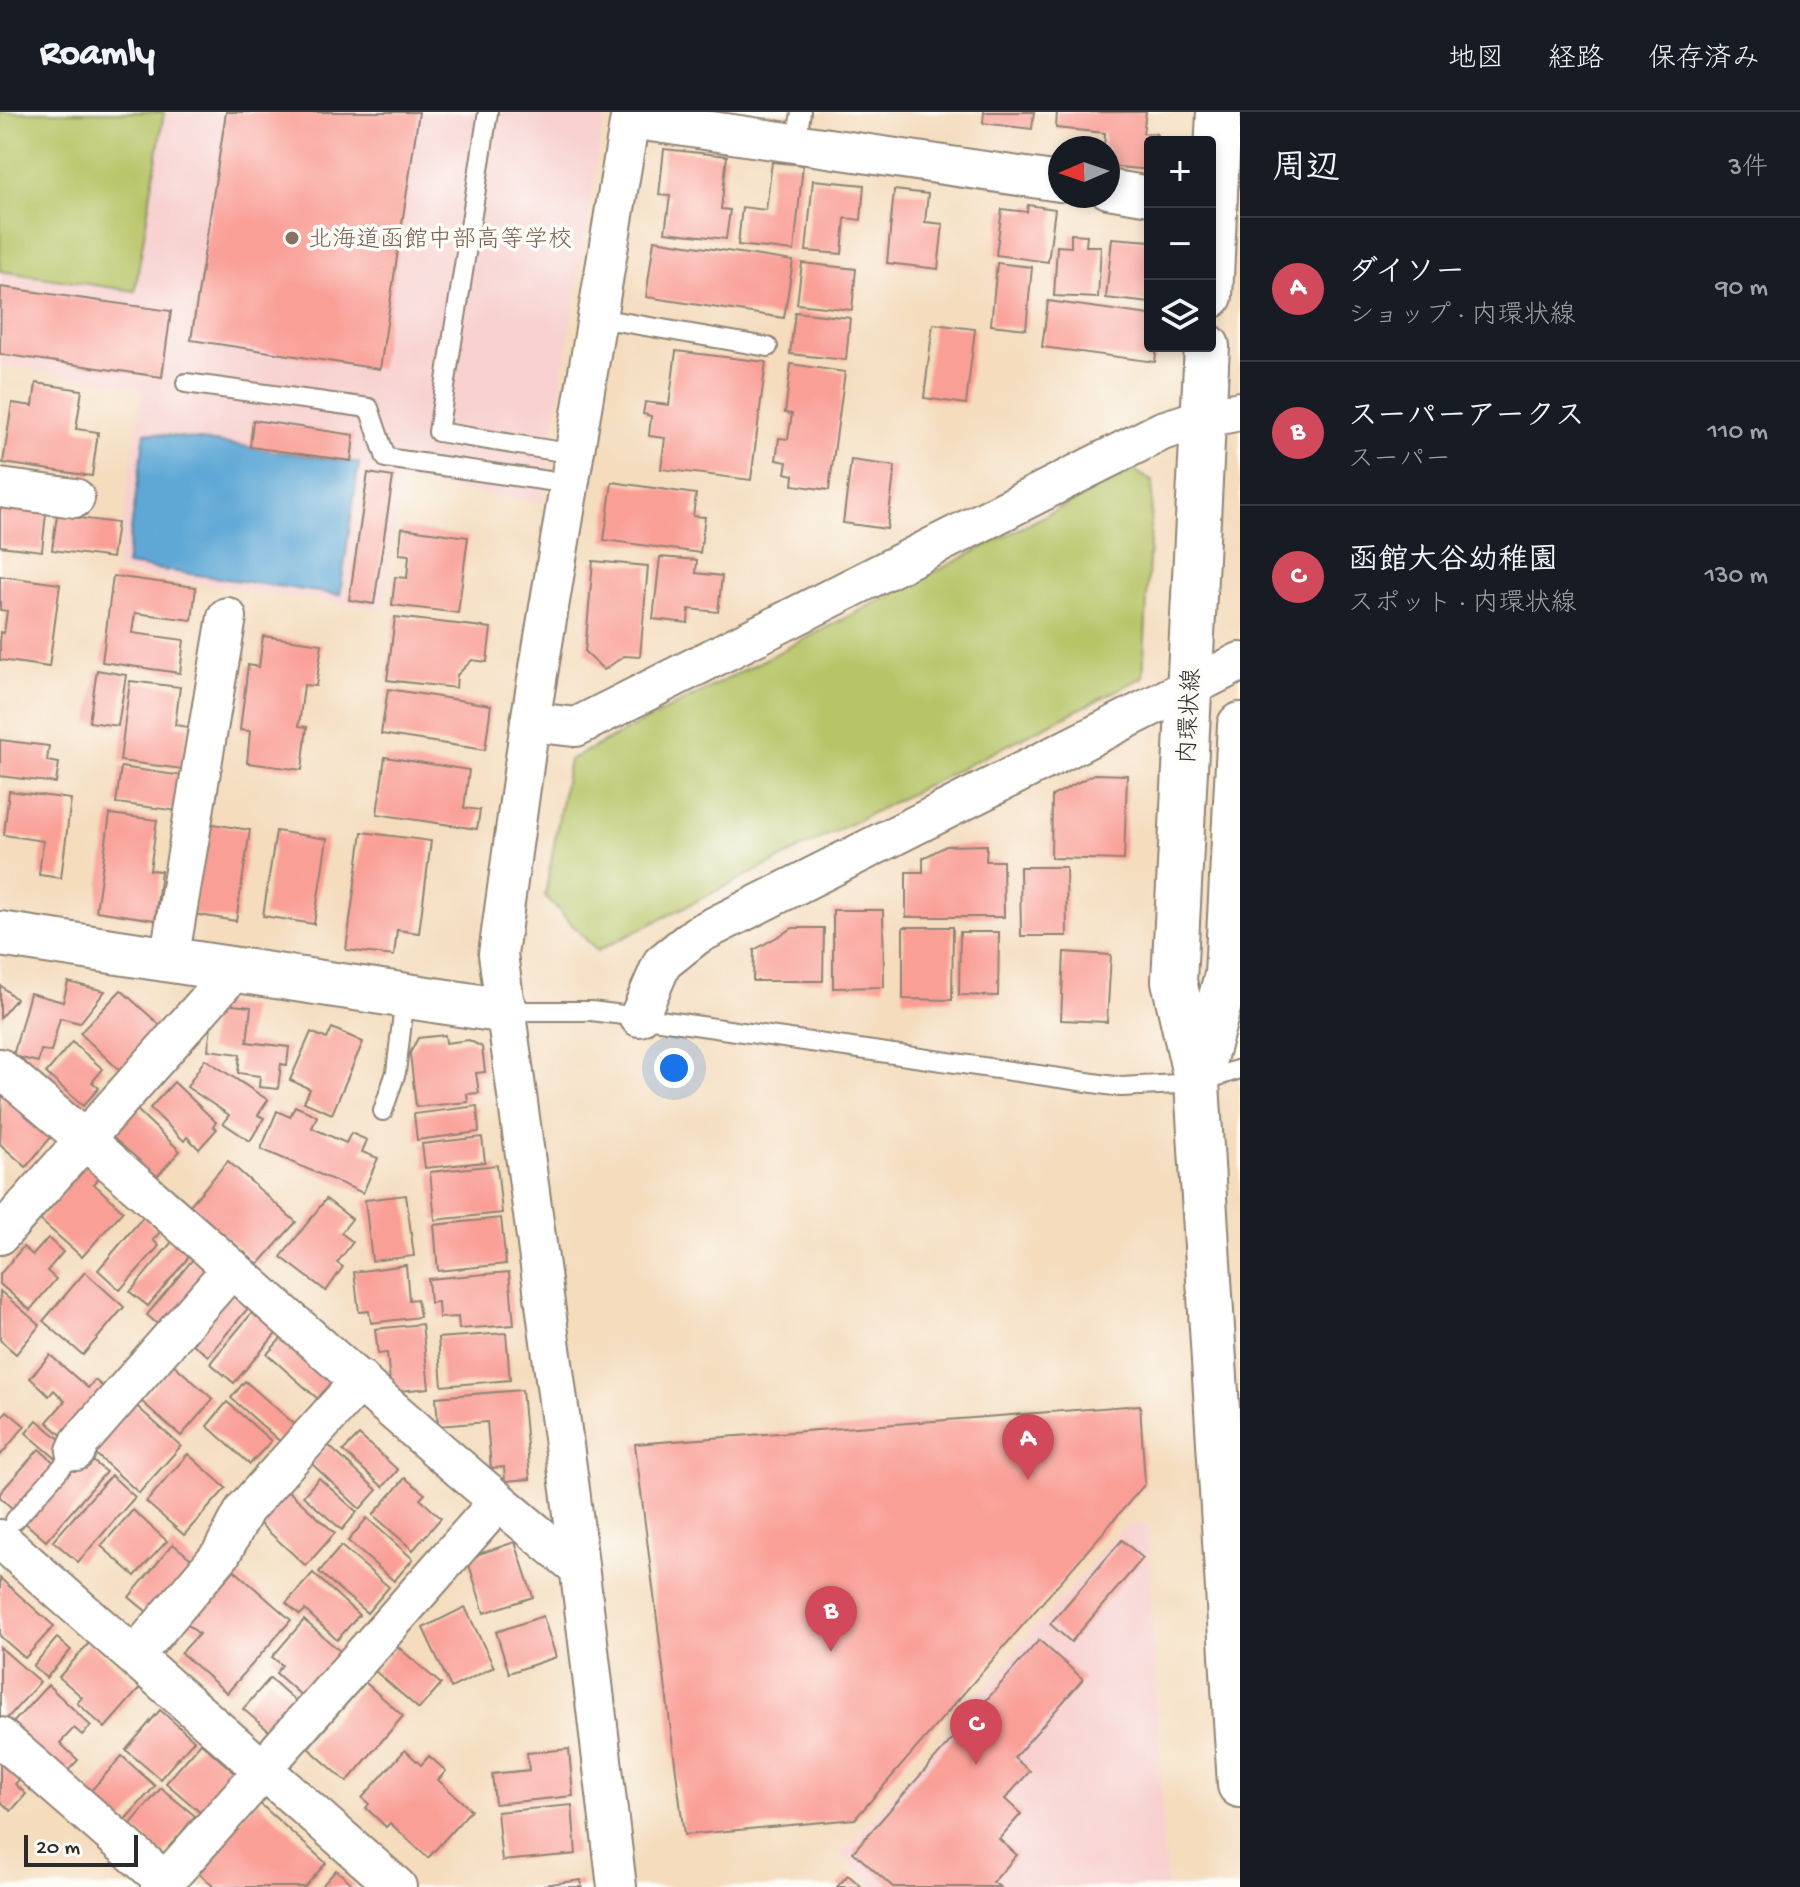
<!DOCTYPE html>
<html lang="ja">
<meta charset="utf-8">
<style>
:root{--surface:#171b24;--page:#242831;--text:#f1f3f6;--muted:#9ea1a6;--line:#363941;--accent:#d1495b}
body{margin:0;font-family:"Gochi Hand","Klee One",sans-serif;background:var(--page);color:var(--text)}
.controls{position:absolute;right:24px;top:24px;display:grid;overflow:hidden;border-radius:8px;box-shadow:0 4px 12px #0003}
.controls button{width:72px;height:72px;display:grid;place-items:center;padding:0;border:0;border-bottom:2px solid var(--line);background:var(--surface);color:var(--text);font:40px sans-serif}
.compass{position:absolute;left:1048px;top:24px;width:72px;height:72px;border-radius:50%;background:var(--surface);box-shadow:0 4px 12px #0003;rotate:268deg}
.scale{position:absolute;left:24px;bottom:20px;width:114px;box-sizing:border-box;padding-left:8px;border:4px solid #2b2b2b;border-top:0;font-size:22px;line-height:28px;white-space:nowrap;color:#2b2b2b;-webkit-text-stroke:6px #fdfcf7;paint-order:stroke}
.you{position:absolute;left:674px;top:956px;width:28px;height:28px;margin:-20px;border:6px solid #fff;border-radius:50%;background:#1a73e8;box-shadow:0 0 0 12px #1a73e833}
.badge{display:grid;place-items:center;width:52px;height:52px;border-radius:50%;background:var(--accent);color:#fff;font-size:26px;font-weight:700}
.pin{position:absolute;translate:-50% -66px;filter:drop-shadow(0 2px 4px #0008)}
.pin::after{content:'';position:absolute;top:42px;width:28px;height:24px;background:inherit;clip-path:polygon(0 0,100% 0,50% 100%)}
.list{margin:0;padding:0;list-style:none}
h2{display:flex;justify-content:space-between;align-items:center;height:104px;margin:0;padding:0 32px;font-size:34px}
h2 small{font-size:26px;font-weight:400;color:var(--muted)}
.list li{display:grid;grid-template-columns:52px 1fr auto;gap:24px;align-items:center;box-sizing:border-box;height:144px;padding:0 32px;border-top:2px solid var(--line)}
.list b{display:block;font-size:30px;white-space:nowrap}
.list p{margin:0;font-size:26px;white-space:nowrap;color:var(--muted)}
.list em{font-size:26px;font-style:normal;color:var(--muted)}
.icon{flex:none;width:44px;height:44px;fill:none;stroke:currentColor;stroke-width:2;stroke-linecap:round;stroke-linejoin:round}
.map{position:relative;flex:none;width:1240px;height:1775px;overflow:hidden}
header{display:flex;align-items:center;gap:48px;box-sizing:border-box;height:112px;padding:0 40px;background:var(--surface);border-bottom:2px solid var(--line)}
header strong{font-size:38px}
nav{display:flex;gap:44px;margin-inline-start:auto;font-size:28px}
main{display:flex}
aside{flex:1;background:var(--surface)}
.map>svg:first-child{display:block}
.built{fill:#f7d0cf}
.green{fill:#b7c567;stroke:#717849;stroke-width:2}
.water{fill:#5fa8d6;stroke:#456a80;stroke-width:2}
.building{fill:#f99f96}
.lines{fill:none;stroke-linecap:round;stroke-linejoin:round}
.service-casing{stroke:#908474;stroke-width:22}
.minor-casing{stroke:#908474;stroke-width:42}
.tertiary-casing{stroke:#908474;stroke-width:48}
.service{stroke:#fff;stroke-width:18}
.minor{stroke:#fff;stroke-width:38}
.tertiary{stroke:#fff;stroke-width:44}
.education-dot{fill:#8d6e63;stroke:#fdfcf7;stroke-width:3}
.labels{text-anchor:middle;stroke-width:7;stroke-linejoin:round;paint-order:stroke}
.education-label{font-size:24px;fill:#785e54;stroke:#fdfcf7;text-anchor:start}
.street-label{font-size:24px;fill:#2b2b2b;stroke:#fdfcf7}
</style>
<header>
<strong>Roamly</strong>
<nav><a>地図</a><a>経路</a><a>保存済み</a></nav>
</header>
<main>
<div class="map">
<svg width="1240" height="1775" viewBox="0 0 1240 1775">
<rect width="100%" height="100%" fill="#fdfcf7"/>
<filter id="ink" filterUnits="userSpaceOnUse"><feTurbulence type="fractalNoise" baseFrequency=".0125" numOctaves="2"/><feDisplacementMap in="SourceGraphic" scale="16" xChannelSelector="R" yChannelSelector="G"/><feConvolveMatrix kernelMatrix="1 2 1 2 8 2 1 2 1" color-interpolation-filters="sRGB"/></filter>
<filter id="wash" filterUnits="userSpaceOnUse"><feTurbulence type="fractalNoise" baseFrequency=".006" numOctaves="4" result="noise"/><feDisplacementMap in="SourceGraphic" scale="32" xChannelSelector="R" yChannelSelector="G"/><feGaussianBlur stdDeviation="1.8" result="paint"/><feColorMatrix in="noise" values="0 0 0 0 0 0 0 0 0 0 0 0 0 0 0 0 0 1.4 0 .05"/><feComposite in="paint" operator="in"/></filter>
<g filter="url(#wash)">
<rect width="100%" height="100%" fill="#f4dcbd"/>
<!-- built -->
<g class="built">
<polygon points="0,0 605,0 542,391 401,370 384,498 116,460 142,276 0,253"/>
<polygon points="1147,1411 1166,1775 877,1775 841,1743 1123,1416"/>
</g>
<!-- green -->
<g class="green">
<polygon points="0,0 164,0 135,179 0,159"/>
<polygon points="1134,358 1153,370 1143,565 597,839 545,784 569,648"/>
</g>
<!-- water -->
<polygon class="water" points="145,320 359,351 340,483 126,453"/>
<g id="blocks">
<!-- building -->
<g class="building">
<polygon points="226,0 419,0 380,257 191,228"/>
<polygon points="984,0 1034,0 1032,17 983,11"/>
<polygon points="1057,0 1146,0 1143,21 1157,22 1157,30 1150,30 1150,58 1108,54 1108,36 1104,36 1105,21 1056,16"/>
<polygon points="664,37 727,44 721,97 730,98 726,127 665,120 670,84 659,83"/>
<polygon points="772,50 803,53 794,139 738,133 742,95 766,98"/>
<polygon points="813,68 864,73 861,108 845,106 842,142 806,139"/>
<polygon points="894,78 928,82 925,110 943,112 938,157 887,151"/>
<polygon points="1028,93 1055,97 1048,150 996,143 1002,97 1027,100"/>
<polygon points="1071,122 1087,123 1086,134 1101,134 1098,186 1054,184 1057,134 1071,135"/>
<polygon points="1112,126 1150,129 1150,191 1106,186"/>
<polygon points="654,128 793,149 784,206 646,185"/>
<polygon points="802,151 856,157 852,198 797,192"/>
<polygon points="997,151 1032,155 1026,217 991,213"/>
<polygon points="1,175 171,199 162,265 0,242"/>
<polygon points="1048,189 1150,203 1150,234 1157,234 1155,250 1042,235"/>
<polygon points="795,200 850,206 846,248 790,242"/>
<polygon points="933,212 975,217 966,292 924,286"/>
<polygon points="676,239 766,250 751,368 661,357 665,326 649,324 651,304 643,302 645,290 669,293"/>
<polygon points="791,252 845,260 829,378 793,373 794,363 785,361 787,350 776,348 779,326 788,327 792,302 785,301"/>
<polygon points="36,271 82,278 76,317 98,320 92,364 3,351 12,291 33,294"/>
<polygon points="253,308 354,323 351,349 250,335"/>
<polygon points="851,348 895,354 887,417 843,411"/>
<polygon points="368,361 393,365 374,492 349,488"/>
<polygon points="612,370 696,382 693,404 705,405 700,441 604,428"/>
<polygon points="0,396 46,401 42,439 0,434"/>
<polygon points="57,403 117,411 112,446 52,438"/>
<polygon points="402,416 468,425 458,501 392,493 395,465 407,466 409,443 399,442"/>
<polygon points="660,445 697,448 696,461 722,464 718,500 689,497 688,511 653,507"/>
<polygon points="593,449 648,454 640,545 624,544 604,558 585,540"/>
<polygon points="0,464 60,472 49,555 0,548 0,520 4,521 7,499 0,498"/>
<polygon points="113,464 196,475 192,508 135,501 132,521 184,528 180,561 102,550"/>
<polygon points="395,505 491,516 487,550 472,548 457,563 456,576 387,568"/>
<polygon points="263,524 322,532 316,574 304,573 299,614 307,615 302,658 247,651 250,619 240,618 248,553 259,555"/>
<polygon points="97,558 126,563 118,614 89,610"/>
<polygon points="130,569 180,575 175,613 188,615 182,657 120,649"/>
<polygon points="388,577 491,593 485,638 381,622"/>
<polygon points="0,628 49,634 47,649 59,651 56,671 0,664"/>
<polygon points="385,645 469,658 464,696 480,698 477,717 377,702"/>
<polygon points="121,655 183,664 178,699 116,691"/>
<polygon points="1094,662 1127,663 1124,748 1051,746 1052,684"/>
<polygon points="9,679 71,687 61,766 39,763 43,729 4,723"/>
<polygon points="110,702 157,708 150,758 161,759 155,808 96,799"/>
<polygon points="207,711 250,718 236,809 193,802"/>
<polygon points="276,719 327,727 314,812 263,804"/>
<polygon points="362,720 431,729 419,821 397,818 394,844 346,838"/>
<polygon points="987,733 986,749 1003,749 1004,805 906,805 906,760 923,760 923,746 946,734"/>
<polygon points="1020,755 1066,755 1067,824 1021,824"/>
<polygon points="833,798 883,798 884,875 833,876"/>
<polygon points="903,815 953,815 952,888 903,887"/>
<polygon points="793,816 824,816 823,869 753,869 754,838"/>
<polygon points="960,820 999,820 998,884 959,883"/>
<polygon points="1064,840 1111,843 1107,910 1061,908"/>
<polygon points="68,870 105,879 80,911 60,906 51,940 41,938 38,950 13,944 30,881 63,890"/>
<polygon points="0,873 16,887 0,906"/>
<polygon points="121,878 161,914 120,959 80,921"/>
<polygon points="214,891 251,895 247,930 289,935 287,953 281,952 278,977 259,975 260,964 238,961 240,942 208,938"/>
<polygon points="332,916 363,930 332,1002 304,990 310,977 290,968 311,920 327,927"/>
<polygon points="445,923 446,931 469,928 482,935 485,960 476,961 479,981 467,982 468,990 416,995 410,941 418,926"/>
<polygon points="72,930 103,957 92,970 99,976 83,994 46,961"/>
<polygon points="205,947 268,988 258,1003 264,1006 250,1029 223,1011 229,1003 187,975"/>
<polygon points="174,970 216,1010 213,1014 217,1017 199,1037 187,1025 184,1029 150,996"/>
<polygon points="2,980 52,1024 26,1055 0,1032"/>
<polygon points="295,994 317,1004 312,1016 346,1031 351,1021 367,1028 362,1040 378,1046 363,1081 261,1037 277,999 290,1005"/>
<polygon points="477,994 479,1020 417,1028 414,1002"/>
<polygon points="134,995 180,1039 152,1070 105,1027"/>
<polygon points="482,1025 485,1050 425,1056 422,1032"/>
<polygon points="86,1046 103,1061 94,1072 123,1099 82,1145 40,1108 64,1080 59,1077"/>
<polygon points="228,1049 296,1110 258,1153 190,1093"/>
<polygon points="497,1053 502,1101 435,1108 430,1060"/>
<polygon points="406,1083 414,1144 372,1149 365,1088"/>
<polygon points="326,1087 352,1107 341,1121 353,1130 337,1151 343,1155 326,1179 281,1145"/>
<polygon points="143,1105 160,1120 153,1128 159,1134 120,1178 98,1158"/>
<polygon points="501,1106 506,1152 438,1159 434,1113"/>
<polygon points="176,1125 193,1140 148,1194 130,1180"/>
<polygon points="48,1126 63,1140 47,1159 56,1167 30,1198 0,1172 0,1162 23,1135 33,1143"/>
<polygon points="198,1141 215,1156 164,1218 147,1203"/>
<polygon points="406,1153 409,1188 417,1187 420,1205 371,1211 369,1199 359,1200 354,1160"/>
<polygon points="85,1160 124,1195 83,1243 43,1209"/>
<polygon points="509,1160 514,1213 459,1217 458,1205 439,1206 438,1190 430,1191 428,1167"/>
<polygon points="228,1177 249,1195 208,1244 193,1232 203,1219 197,1214"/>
<polygon points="0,1179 40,1213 16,1242 0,1228"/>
<polygon points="256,1196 280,1217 234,1271 210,1251"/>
<polygon points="422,1212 429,1276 391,1280 387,1241 378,1242 375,1217"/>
<polygon points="286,1221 336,1266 318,1287 267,1242"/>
<polygon points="506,1221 510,1268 442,1274 438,1226"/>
<polygon points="50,1243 88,1276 95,1268 109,1280 67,1328 47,1310 65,1289 54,1278 49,1284 30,1266"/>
<polygon points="173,1252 213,1287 181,1324 141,1289"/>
<polygon points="245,1269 299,1316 284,1333 231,1286"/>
<polygon points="522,1278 530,1367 505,1369 504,1355 491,1356 487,1310 438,1314 436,1285"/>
<polygon points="131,1289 181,1334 139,1381 89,1336"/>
<polygon points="227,1290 271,1329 250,1352 207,1314"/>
<polygon points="1140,1293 1145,1372 855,1707 684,1723 635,1332"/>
<polygon points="7,1299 25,1314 0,1344 0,1307"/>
<polygon points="37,1308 70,1336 59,1349 26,1321"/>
<polygon points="359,1323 398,1358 383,1375 343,1339"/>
<polygon points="328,1333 377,1378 360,1397 311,1351"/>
<polygon points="39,1337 58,1354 16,1400 0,1385 0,1381"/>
<polygon points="84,1341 106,1360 46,1429 24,1410"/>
<polygon points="188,1342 226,1376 184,1423 146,1390"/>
<polygon points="111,1363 135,1385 78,1450 53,1429"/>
<polygon points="319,1366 357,1400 342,1418 303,1384"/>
<polygon points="405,1366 425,1382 420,1387 441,1406 413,1438 373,1403"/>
<polygon points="287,1378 335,1421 306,1454 258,1410"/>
<polygon points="133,1398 167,1429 135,1464 101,1434"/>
<polygon points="367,1406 413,1447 394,1469 348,1429"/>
<polygon points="1122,1428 1143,1446 1071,1530 1050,1512"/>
<polygon points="515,1430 533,1485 484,1501 467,1446"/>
<polygon points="173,1432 196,1451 152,1504 129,1485"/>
<polygon points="341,1434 389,1475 367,1501 319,1460"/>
<polygon points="234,1458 291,1508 227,1581 181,1541 199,1522 187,1512"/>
<polygon points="313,1461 359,1503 337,1528 305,1498 300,1503 286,1491"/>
<polygon points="0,1466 54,1514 25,1546 0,1524"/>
<polygon points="465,1495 494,1555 451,1576 423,1516"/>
<polygon points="543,1504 556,1545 509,1561 496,1520"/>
<polygon points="304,1508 341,1540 302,1584 276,1561 282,1553 272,1545"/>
<polygon points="57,1526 71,1538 46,1566 33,1554"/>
<polygon points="1039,1528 1083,1567 1014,1646 1030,1659 1005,1687 1021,1702 999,1727 1017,1743 993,1770 1000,1775 893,1775 853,1740"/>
<polygon points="89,1531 140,1576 105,1616 77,1591 82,1585 59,1565"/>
<polygon points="397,1534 441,1572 419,1597 375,1559"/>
<polygon points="0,1535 40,1570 4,1610 0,1607"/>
<polygon points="270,1566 301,1594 275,1624 243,1597"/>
<polygon points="365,1570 403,1604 347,1670 308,1636"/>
<polygon points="48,1573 91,1614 82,1623 74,1616 60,1631 78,1648 63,1664 10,1614"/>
<polygon points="160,1598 194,1628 160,1667 126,1638"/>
<polygon points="201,1631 236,1662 202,1702 166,1671"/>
<polygon points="0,1636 26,1660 15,1672 26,1682 11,1699 0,1689"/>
<polygon points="569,1637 573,1684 495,1692 492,1662 529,1658 527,1641"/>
<polygon points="405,1638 421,1653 429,1644 446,1659 438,1668 471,1698 428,1746 390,1711 386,1715 366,1696 369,1692 362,1686"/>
<polygon points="122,1644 155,1674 121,1712 88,1682"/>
<polygon points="161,1676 195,1704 164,1742 130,1713"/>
<polygon points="257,1689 326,1751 305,1775 214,1775 195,1758"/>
<polygon points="572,1693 576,1742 502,1749 497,1700"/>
<polygon points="336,1758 356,1775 321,1775"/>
<polygon points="848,1763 862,1775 837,1775"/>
<polygon points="581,1768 582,1775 543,1775 543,1773"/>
</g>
</g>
</g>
<g filter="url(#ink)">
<use href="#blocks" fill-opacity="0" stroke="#908474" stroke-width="2"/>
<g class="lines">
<defs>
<g id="service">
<polyline points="488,0 438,320 575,342"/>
<polyline points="796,32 801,0"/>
<polyline points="598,206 768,235"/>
<polyline points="186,271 369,296 386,346 570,372"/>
<polyline points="506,899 591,899 639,905 1121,975 1197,971 1240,957"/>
<polyline points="383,999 396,960 405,885"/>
<polyline points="15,1408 76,1339"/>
</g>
<g id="minor">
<polyline points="630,7 1060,70"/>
<polyline points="1108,77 1150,84"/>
<polyline points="0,376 75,386"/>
<polyline points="530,610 576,615 1162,319 1204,306 1240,299"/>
<polyline points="169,848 227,505"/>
<polyline points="639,905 662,851 697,823 1240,550"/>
<path d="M0 956C196 1119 381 1295 579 1456"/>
<polyline points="0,1123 235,858"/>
<polyline points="76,1339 80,1330 232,1156"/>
<polyline points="0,1427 397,1775"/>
<polyline points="150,1526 221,1442 245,1397 361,1268"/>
<polyline points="0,1625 165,1769"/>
<polyline points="279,1638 498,1390"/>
<polyline points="160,1775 264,1658"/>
<polyline points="617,1775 571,1385 498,842 530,610 631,0"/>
</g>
<g id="tertiary">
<polyline points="1210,184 1219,0"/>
<polyline points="1207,234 1174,869 1197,971 1240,1673"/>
<polyline points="0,822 506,899"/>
<polyline points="1199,965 1227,863 1240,613"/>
</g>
</defs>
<!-- service casing -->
<use href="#service" class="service-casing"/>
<!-- minor casing -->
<use href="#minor" class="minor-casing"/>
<!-- tertiary casing -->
<use href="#tertiary" class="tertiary-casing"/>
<!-- service -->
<use href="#service" class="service"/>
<!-- minor -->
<use href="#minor" class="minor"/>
<!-- tertiary -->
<use href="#tertiary" class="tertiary"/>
</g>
</g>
<!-- markers -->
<circle class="education-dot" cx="292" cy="126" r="8"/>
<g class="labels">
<!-- education labels -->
<g class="education-label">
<text x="308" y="134">北海道函館中部高等学校</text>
</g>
<!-- street labels -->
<g class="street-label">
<text transform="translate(1188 604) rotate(-87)" y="8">内環状線</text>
</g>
</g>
</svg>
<div class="controls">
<button>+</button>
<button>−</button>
<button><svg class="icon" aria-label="layers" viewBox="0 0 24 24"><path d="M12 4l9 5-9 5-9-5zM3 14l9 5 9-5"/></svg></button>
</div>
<svg class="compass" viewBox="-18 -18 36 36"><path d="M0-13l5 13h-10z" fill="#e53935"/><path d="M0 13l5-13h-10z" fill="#9ea1a6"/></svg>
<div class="scale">20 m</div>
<div class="you"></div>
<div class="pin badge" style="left:1028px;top:1368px">A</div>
<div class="pin badge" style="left:831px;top:1540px">B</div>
<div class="pin badge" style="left:976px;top:1653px">C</div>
</div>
<aside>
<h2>周辺<small>3件</small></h2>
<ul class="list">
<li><span class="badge">A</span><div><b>ダイソー</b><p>ショップ · 内環状線</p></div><em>90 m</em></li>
<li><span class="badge">B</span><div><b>スーパーアークス</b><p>スーパー</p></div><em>110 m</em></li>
<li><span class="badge">C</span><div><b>函館大谷幼稚園</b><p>スポット · 内環状線</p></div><em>130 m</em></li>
</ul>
</aside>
</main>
